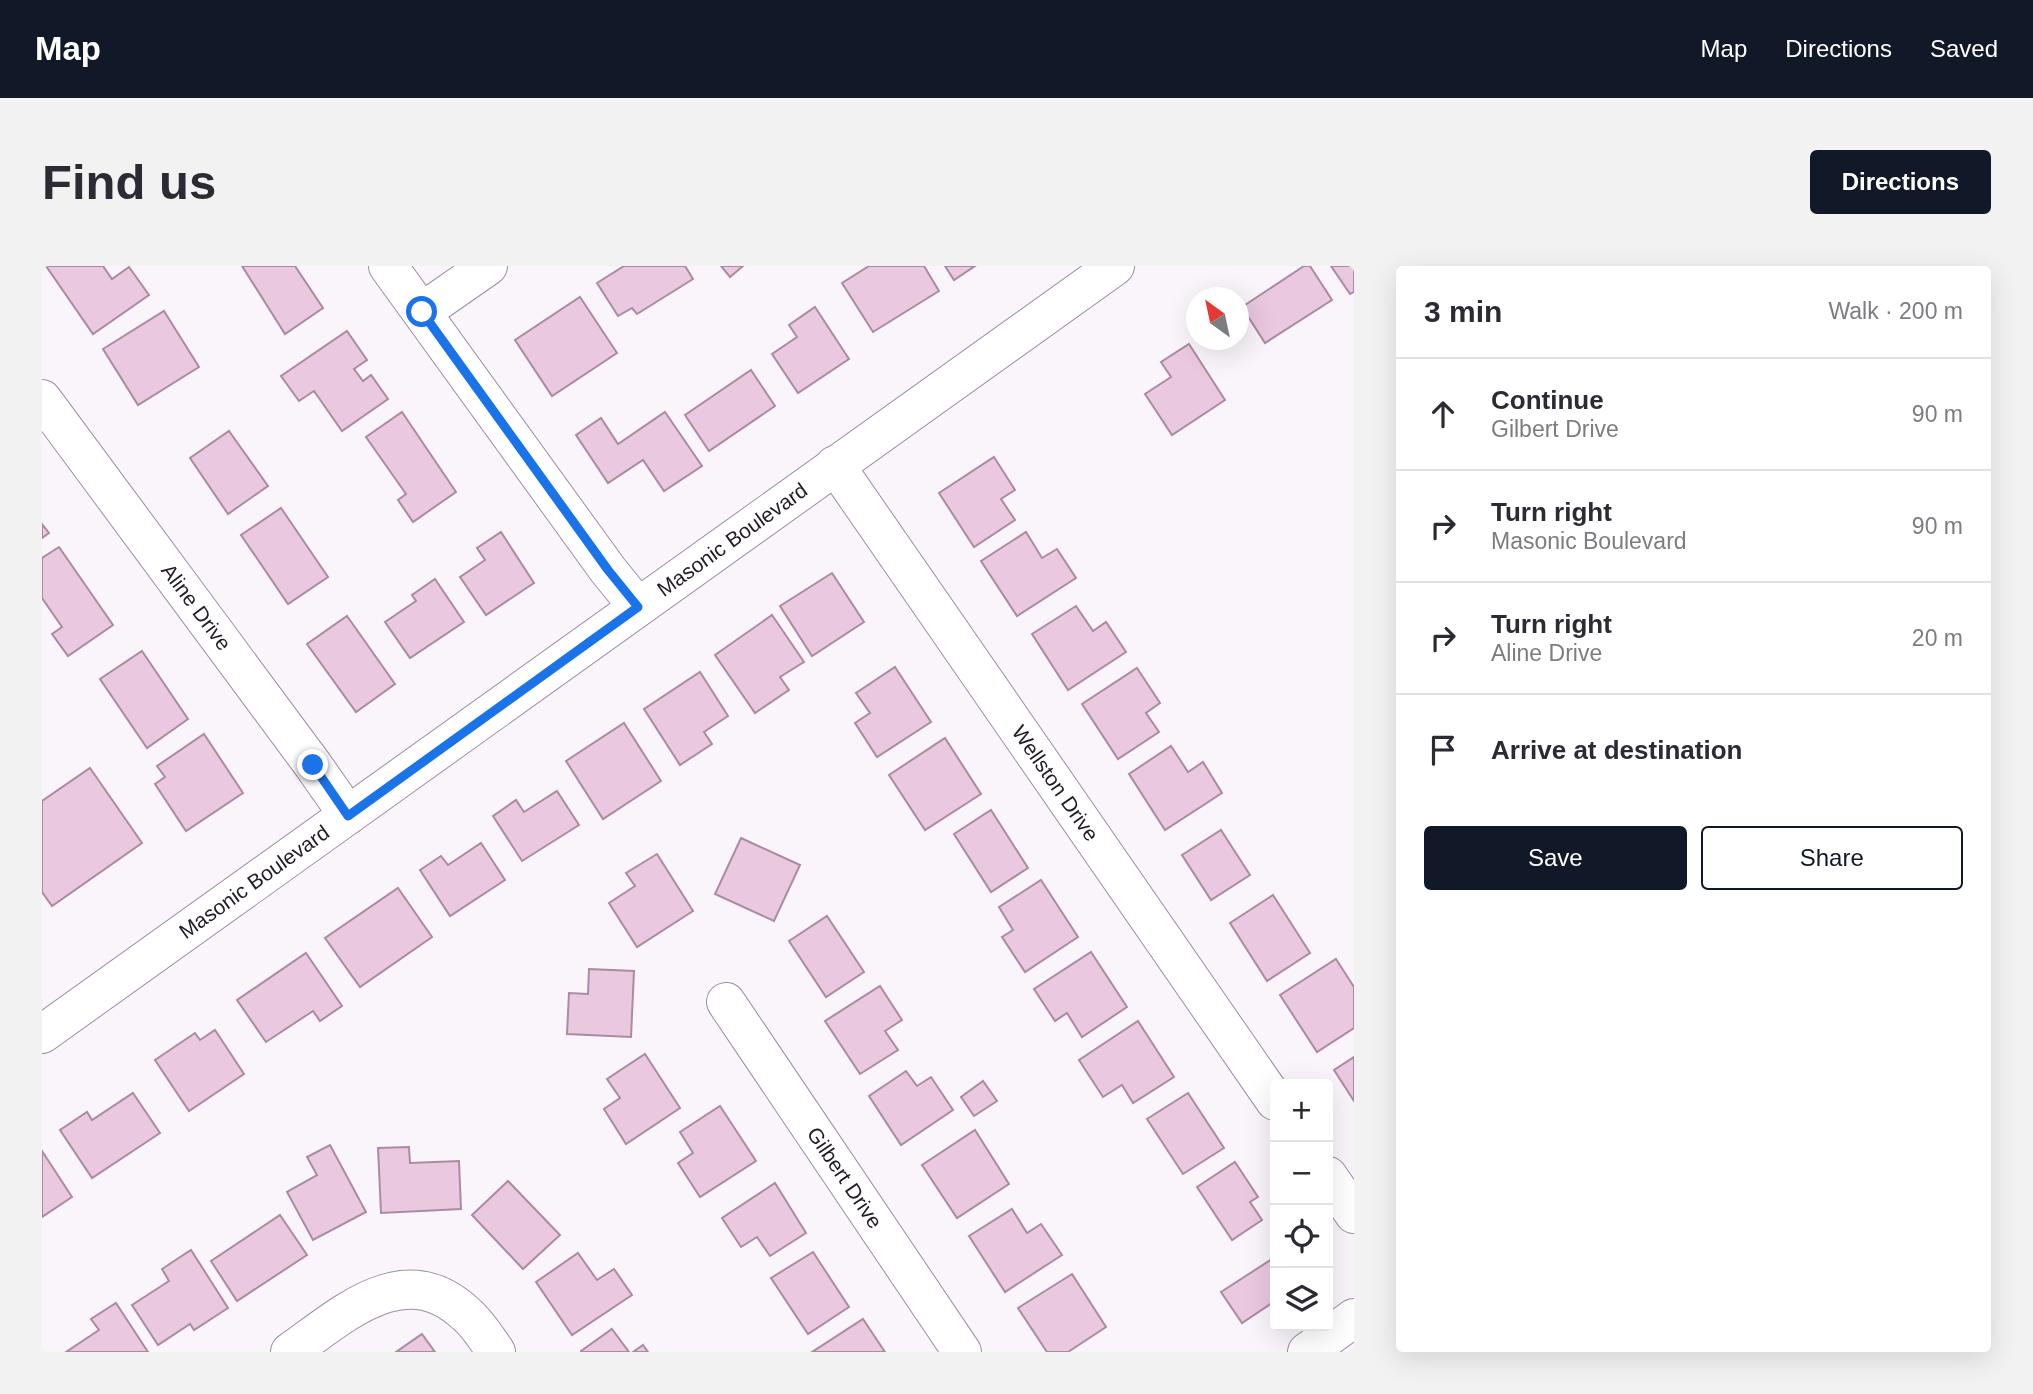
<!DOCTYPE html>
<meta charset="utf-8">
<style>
:root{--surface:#fff;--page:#f2f2f3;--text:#2b2b33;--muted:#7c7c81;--line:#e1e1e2;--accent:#111827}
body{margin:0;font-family:Helvetica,sans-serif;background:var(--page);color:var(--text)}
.controls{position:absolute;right:21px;bottom:21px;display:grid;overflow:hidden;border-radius:7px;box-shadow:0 7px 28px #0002}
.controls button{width:63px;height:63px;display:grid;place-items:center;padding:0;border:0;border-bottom:2px solid var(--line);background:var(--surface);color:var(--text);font:35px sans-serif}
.compass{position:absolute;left:1144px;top:21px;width:63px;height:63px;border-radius:50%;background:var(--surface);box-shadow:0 7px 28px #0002;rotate:327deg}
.stop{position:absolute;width:21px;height:21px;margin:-16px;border:5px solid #1a73e8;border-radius:50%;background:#fff}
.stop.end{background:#1a73e8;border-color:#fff;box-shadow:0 2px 7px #0008}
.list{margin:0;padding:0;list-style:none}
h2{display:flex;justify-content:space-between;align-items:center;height:91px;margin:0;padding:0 28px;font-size:30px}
h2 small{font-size:23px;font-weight:400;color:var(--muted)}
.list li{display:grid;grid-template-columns:46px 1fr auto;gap:21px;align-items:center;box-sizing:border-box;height:112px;padding:0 28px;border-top:2px solid var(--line)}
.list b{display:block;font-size:26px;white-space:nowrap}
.list p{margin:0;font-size:23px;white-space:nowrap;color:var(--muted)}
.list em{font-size:23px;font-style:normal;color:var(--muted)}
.actions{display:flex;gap:14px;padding:21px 28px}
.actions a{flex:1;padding:16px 0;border:2px solid var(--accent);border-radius:7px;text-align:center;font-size:24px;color:var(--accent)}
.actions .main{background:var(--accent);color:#fff}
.icon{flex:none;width:38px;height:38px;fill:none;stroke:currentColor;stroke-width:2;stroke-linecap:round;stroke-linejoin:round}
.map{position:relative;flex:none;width:1312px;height:1086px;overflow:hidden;border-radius:7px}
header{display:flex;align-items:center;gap:42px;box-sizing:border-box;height:98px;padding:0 35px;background:var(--accent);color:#fff}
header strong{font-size:33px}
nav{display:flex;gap:38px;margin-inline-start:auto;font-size:24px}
.intro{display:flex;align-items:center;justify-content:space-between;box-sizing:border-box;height:168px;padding:0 42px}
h1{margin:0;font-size:49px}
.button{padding:18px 32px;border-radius:7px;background:var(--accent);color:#fff;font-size:24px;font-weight:700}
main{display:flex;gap:42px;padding:0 42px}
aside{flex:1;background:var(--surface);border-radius:7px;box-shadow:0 7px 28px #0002}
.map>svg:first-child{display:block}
.building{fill:#eac8e0;stroke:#ab8ba2;stroke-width:2}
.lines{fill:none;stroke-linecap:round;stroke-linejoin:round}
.minor-casing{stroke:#a08baa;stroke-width:40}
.minor{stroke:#fff;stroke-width:38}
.route{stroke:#1a73e8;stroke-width:9}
.labels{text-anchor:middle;stroke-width:5;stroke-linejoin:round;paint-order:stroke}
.street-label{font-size:21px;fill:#231b27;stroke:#fff}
</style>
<header>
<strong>Map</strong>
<nav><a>Map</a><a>Directions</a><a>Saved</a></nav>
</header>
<div class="intro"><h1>Find us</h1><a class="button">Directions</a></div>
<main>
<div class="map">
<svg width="1312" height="1086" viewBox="0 0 1312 1086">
<rect width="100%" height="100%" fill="#f9f5fb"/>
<!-- building -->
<g class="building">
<polygon points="4,0 61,0 70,13 87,1 107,29 51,68"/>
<polygon points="200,0 253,0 281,42 243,68"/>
<polygon points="582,0 643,0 651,13 595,48 590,42 576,50 555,17"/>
<polygon points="679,0 701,0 688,11"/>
<polygon points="827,0 882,0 897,25 831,66 800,17"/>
<polygon points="903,0 933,0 912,14"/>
<polygon points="1262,0 1268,0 1290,34 1223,77 1200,41"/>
<polygon points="1289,0 1312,0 1312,26 1308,28"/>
<polygon points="538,31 575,87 510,130 473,74"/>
<polygon points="773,41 807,93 756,127 730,88 755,71 747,59"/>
<polygon points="122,45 157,101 96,139 61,83"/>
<polygon points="305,65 325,94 312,103 321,115 329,109 346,133 300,165 272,125 257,135 239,110"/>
<polygon points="1147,78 1183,134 1130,169 1103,128 1129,111 1119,96"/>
<polygon points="709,104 733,140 667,185 643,149"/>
<polygon points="360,146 414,226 371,256 356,234 364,228 324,171"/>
<polygon points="623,146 660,200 622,225 601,194 566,217 534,169 559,152 576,178"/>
<polygon points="187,165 226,220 186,248 148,192"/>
<polygon points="952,191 973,224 959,233 973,254 932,281 897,227"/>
<polygon points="239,242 286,311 246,338 199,269"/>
<polygon points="0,258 7,267 0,272"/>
<polygon points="459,266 492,317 444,349 418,311 443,294 435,282"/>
<polygon points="984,266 1000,292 1015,283 1034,312 975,350 939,295"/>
<polygon points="17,281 71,359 26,390 10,368 20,361 0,332 0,292"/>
<polygon points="790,307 822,356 770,390 738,340"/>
<polygon points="393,313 422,356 368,392 343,356 374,335 370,329"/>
<polygon points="1034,340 1051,365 1064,356 1084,386 1026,424 990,368"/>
<polygon points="730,349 762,396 738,411 747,424 713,447 673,389"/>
<polygon points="305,350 353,418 314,446 265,378"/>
<polygon points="100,385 146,453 105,482 58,413"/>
<polygon points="853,401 889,456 835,491 813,457 828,447 814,427"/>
<polygon points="1095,402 1118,437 1104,447 1117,466 1076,493 1040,438"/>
<polygon points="658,406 686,450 662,466 670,478 638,499 602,443"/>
<polygon points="582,457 619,515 561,553 524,495"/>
<polygon points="162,468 201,527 144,565 113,518 123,511 115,500"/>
<polygon points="903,472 939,528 883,564 847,509"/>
<polygon points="1129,480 1146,506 1161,496 1180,527 1123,564 1087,508"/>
<polygon points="48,502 100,577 10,640 0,626 0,535"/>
<polygon points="515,525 537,559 480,595 451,550 474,534 482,546"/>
<polygon points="949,544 986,602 949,626 912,568"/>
<polygon points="1179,564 1208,609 1169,634 1140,589"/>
<polygon points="699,572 758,599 732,655 673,628"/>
<polygon points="439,577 463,614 408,650 378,604 399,590 406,599"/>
<polygon points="615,588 651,645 595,681 567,637 593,620 584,607"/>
<polygon points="999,614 1036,671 983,706 960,671 971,664 957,641"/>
<polygon points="356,622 390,671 318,721 283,672"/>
<polygon points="1231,629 1268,687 1225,715 1188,657"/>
<polygon points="785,650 822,706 784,731 747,675"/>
<polygon points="1049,686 1085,741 1040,771 1025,747 1013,755 992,723"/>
<polygon points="264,687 300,740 278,755 271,745 224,776 195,734"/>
<polygon points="1294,693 1312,721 1312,762 1275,786 1238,729"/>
<polygon points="547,703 592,705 589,771 525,768 527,727 546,728"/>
<polygon points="838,720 860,754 843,765 856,784 818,808 783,755"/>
<polygon points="1096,755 1132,811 1091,837 1080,819 1061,831 1037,794"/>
<polygon points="173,764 202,808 147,845 113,794 153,767 158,774"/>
<polygon points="603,788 638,842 584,878 562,843 578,832 565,813"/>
<polygon points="1312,791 1312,835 1292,804"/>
<polygon points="864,805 875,820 889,811 911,844 859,879 827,830"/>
<polygon points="941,815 955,835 932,850 919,831"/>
<polygon points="91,827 118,867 50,912 18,864 45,846 50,854"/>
<polygon points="1146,827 1182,882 1141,908 1105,853"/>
<polygon points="678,840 714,895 658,931 636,897 651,887 638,866"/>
<polygon points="933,864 967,918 915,952 880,899"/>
<polygon points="288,879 324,946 271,974 245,926 275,909 265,891"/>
<polygon points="367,881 368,897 417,895 419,943 339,947 336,882"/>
<polygon points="0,885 30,931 0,951"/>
<polygon points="1193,896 1216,931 1208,936 1220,954 1190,974 1155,921"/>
<polygon points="466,915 518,969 481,1003 430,949"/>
<polygon points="733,917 764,967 728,990 715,971 699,981 680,952"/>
<polygon points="970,943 985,967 999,958 1020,989 963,1026 927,970"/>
<polygon points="238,949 265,989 195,1035 169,995"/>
<polygon points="149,984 186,1042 152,1064 148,1058 116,1079 90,1039 127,1015 120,1003"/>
<polygon points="771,986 807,1041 766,1068 729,1012"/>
<polygon points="536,987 555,1014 572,1003 590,1029 530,1069 494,1016"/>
<polygon points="1233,991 1233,1035 1200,1057 1179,1026"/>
<polygon points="1030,1008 1064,1061 1026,1086 1005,1086 976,1042"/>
<polygon points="74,1037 106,1086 24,1086 57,1064 49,1053"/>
<polygon points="821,1053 843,1086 770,1086"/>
<polygon points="570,1063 587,1086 539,1086 539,1085"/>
<polygon points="380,1068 393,1086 354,1086"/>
<polygon points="601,1079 606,1086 591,1086"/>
</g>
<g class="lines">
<defs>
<g id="minor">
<polyline points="346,0 566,304 596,341"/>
<polyline points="380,46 446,0"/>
<path id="s1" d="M0 133 271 499 306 549"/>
<path id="s2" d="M793 199 1233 835"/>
<path id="s3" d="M684 736 920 1086"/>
<path id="s4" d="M0 768 1073 0"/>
<polyline points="1286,910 1312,948"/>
<path d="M248 1086C301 1049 362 990 424 1048 436 1058 445 1073 454 1086"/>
<polyline points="1265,1086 1312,1052"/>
</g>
</defs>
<!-- minor casing -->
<use href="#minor" class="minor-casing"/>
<!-- minor -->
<use href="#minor" class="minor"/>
</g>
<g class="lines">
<!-- route -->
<polyline class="route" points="271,499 306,550 596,341 566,304 380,46"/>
</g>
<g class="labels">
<!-- street labels -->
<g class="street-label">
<text dy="7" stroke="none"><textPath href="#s4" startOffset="849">Masonic Boulevard</textPath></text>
<text dy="7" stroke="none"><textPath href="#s1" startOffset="259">Aline Drive</textPath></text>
<text dy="7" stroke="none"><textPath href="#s2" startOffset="387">Wellston Drive</textPath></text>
<text dy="7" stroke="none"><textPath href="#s4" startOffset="261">Masonic Boulevard</textPath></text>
<text dy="7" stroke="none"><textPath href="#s3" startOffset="212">Gilbert Drive</textPath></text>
</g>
</g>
</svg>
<div class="controls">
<button>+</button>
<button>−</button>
<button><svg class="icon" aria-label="locate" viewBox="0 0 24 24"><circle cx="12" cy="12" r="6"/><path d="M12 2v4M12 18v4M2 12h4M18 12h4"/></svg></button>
<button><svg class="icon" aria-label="layers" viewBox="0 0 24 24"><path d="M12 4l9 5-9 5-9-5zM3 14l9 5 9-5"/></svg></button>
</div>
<svg class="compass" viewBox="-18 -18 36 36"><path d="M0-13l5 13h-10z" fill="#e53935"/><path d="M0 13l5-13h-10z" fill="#7c7c81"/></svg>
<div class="stop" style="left:380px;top:46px"></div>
<div class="stop end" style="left:271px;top:499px"></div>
</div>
<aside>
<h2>3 min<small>Walk · 200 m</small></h2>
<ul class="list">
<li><svg class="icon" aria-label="ahead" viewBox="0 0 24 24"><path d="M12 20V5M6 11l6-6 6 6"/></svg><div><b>Continue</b><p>Gilbert Drive</p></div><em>90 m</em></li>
<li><svg class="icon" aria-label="right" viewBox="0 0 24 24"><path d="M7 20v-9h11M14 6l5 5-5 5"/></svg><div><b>Turn right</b><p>Masonic Boulevard</p></div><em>90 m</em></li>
<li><svg class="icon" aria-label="right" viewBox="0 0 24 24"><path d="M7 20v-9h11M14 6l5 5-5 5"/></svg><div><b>Turn right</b><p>Aline Drive</p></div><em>20 m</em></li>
<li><svg class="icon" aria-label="arrive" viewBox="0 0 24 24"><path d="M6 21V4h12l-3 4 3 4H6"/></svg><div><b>Arrive at destination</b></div></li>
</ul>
<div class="actions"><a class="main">Save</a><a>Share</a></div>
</aside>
</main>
